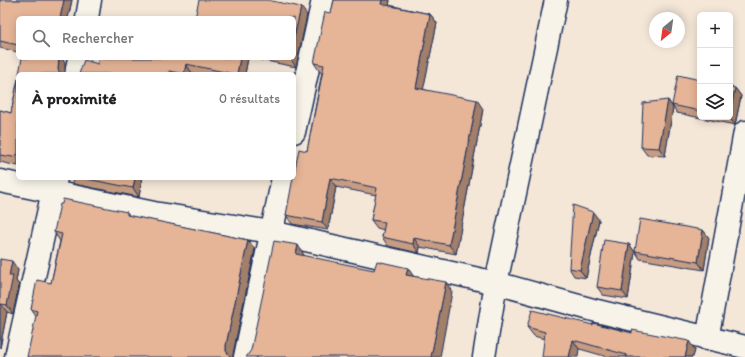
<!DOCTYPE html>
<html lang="fr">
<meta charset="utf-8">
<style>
:root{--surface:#fff;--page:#f2f2f2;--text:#202124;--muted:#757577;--line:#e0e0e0}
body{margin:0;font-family:Itim,sans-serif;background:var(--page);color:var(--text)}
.controls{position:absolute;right:12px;top:12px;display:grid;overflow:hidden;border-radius:6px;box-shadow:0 2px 10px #0003}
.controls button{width:36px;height:36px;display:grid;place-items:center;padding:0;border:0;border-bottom:1px solid var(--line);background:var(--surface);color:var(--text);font:20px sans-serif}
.compass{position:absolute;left:649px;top:12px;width:36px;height:36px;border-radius:50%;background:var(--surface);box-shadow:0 2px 10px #0003;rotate:209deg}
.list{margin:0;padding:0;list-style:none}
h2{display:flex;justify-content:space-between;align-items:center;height:52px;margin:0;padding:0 16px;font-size:17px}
h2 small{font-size:13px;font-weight:400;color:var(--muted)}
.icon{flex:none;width:22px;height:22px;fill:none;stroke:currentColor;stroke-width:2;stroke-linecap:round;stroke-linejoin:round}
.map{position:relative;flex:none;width:745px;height:357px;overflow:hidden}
.search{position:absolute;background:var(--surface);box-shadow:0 2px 10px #0003;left:16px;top:16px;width:280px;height:44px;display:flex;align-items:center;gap:10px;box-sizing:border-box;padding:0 14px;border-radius:6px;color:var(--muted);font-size:15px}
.panel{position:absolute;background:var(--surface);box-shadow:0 2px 10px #0003;left:16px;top:72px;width:280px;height:108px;border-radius:6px}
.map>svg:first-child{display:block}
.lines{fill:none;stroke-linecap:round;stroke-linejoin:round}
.minor-casing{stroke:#1b2f5e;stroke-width:25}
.minor{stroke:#f7f3e8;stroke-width:22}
.wall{fill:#c69c82;stroke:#1b2f5e}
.shaded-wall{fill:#a17f6a;stroke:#1b2f5e}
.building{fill:#e6b597;stroke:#1b2f5e}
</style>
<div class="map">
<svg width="745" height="357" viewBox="0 0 745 357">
<rect width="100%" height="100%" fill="#f4e7d8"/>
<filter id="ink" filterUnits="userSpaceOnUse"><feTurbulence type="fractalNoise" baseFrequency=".025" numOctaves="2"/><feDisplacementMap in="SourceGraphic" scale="8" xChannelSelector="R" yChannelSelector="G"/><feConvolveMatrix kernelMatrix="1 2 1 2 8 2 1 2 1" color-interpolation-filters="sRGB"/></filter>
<g filter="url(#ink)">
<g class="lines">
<defs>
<g id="minor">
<polyline points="87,18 90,0"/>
<polyline points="76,74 79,58"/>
<polyline points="294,132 323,0"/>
<polyline points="0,181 154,213 271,232 376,256 496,283 597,311 745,347"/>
<polyline points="707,339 745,132"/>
<polyline points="16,357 56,178"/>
<polyline points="245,357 283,178"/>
<polyline points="484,357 496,283 556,0"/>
</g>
</defs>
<!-- minor casing -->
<use href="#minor" class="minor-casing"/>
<!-- minor -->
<use href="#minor" class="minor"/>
</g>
<!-- wall -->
<g class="wall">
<polygon points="0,0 72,0 68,18 18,18 18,52 0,48"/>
<polygon points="334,0 390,0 389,5 430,14 437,23 423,89 483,109 456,254 420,247 419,253 388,246 382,237 384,230 377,228 371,220 376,195 336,187 328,230 292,224 286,215 307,151 322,72 320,72 314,63 331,13"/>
<polygon points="307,15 296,67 251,58 294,58"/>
<polygon points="248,58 245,74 198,74 192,73 192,74 79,74 98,64"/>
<polygon points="18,79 18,166 0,162 0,110 11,113"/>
<polygon points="700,80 700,117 730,117 735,88 741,96 735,125 677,113 672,105"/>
<polygon points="668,100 673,108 665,156 647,155 641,147"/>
<polygon points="70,178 142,178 139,197 74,184"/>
<polygon points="127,212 130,216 248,240 255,249 233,354 36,317 31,309 51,283 60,241 54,232"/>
<polygon points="599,220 586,278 574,276 569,268"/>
<polygon points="703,230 709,238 704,270 640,259 635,251"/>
<polygon points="629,244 635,252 628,299 603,295 597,287"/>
<polygon points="0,259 18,270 16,281 19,285 13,314 7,312 0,348"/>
<polygon points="593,325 695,350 693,357 608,357 534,336 527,327"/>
</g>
<!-- shaded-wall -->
<g class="shaded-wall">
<polygon points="64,0 72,0 68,18 60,18"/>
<polygon points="382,0 390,0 388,13 381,4"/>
<polygon points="301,7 307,15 296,67 290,58 294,58 294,38"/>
<polygon points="430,14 437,23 422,96 416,88"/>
<polygon points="59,58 63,58 63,60 65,63 65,74 61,74 58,70"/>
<polygon points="240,58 248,58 245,74 237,74"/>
<polygon points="186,64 192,73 192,74 184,74"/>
<polygon points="735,88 741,96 735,125 729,117 730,117 730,113"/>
<polygon points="477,100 483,109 456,254 449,245"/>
<polygon points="668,100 673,108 665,156 659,148"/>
<polygon points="135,178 142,178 139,197 133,188"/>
<polygon points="330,178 336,187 328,230 322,222"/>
<polygon points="593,212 599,220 586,278 580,270"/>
<polygon points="703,230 709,238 704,270 698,262"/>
<polygon points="414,238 420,247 419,253 413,244"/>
<polygon points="248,240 255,249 233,354 233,357 230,357 226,351 226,345"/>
<polygon points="629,244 635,252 628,299 622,291"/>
<polygon points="298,245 304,255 303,264 296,254"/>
<polygon points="12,261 18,270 16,281 19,285 13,314 7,305 9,276"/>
<polygon points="408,268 414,277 406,275"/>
<polygon points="446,282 452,292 440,357 431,357"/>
<polygon points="1,304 7,312 0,348 0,307"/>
<polygon points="573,340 579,349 578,357 569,357"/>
<polygon points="689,341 695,350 693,357 685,357"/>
</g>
<!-- building -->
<g class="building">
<polygon points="0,0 64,0 60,18 18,18 18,45 0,41"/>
<polygon points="199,0 267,0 301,7 294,38 294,18 195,18"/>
<polygon points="334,0 382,0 381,4 430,14 416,88 477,100 449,245 414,238 413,244 382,237 385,222 371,220 377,188 330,178 322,222 286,215 293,178 294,178 294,174 299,149 307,151 324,65 314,63 325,12 331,13"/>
<polygon points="22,58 59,58 58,70 61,74 19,74"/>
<polygon points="99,58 240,58 237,74 234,74 186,64 184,74 169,71 169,74 79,74 84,60 98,64"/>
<polygon points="678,75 700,80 700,111 672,105"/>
<polygon points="18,79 18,154 13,157 0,155 0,110 11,113"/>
<polygon points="730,87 735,88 730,113"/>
<polygon points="668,100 659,148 641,147 643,103"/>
<polygon points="82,178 135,178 133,188"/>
<polygon points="63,199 127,212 127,215 248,240 226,345 226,351 230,356 231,357 27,357 37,311 31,309 37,280 51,283 62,234 54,232 60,204 62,204"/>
<polygon points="573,205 593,212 580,270 569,268"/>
<polygon points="640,219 703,230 698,262 635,251"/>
<polygon points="604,240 629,244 622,291 597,287"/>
<polygon points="274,241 298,245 296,254 374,270 377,261 408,268 406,275 446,282 431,357 246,357 247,356 251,350"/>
<polygon points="0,259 12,261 9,276 13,276 7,305 1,304 0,307"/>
<polygon points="532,310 593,325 593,323 632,333 632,330 689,341 685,357 626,357 627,355 573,340 569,357 542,357 545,332 527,327"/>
</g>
</g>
</svg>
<div class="controls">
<button>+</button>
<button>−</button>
<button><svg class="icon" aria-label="layers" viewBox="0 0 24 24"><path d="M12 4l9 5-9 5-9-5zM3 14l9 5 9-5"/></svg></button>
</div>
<svg class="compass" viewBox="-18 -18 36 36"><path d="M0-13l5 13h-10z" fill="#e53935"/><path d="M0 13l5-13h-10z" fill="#757577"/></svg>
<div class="search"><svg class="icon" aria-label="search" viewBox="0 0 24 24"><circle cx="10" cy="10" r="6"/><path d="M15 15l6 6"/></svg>Rechercher</div>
<section class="panel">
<h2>À proximité<small>0 résultats</small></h2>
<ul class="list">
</ul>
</section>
</div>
